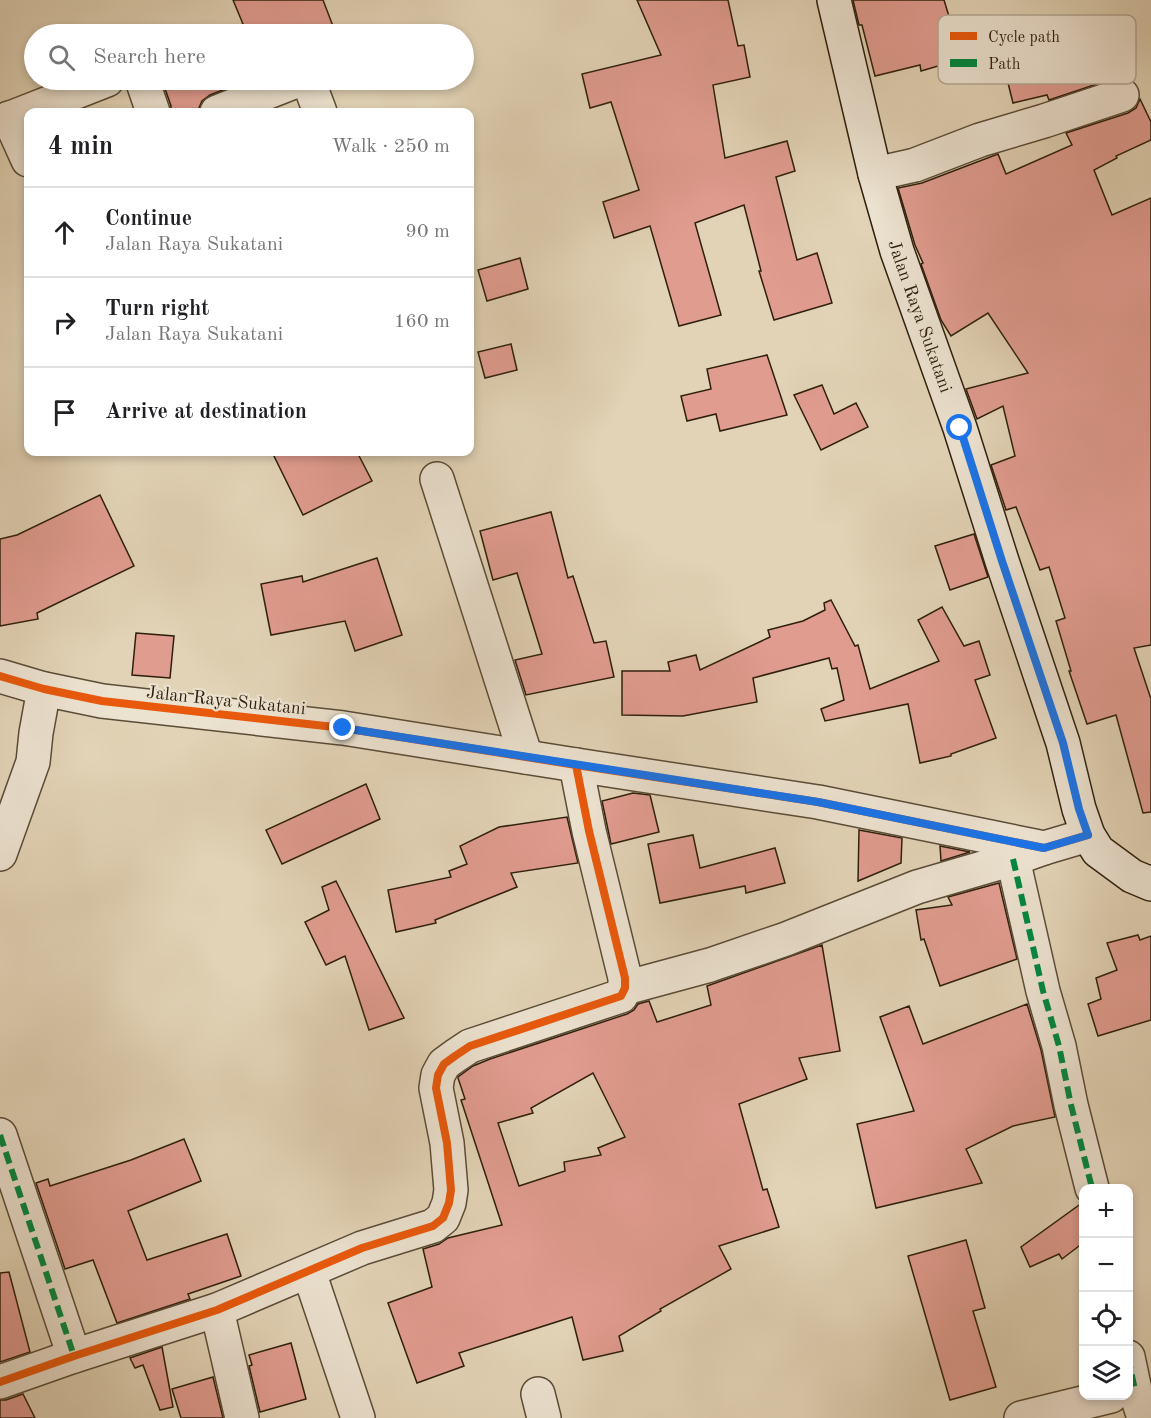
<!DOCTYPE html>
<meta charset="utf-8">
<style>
:root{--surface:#fff;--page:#f2f2f2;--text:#202124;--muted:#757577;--line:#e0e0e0}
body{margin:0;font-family:"Old Standard TT",serif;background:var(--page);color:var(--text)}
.controls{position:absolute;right:18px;bottom:18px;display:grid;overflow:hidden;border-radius:12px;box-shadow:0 3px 9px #0003}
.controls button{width:54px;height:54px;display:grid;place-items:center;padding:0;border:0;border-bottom:2px solid var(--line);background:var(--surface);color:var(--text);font:30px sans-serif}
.stop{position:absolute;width:18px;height:18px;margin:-14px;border:4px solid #1a73e8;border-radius:50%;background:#fff}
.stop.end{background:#1a73e8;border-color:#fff;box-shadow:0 2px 6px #0008}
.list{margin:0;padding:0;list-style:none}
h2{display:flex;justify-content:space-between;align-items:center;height:78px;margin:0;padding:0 24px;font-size:26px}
h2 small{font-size:20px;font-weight:400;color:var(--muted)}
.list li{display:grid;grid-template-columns:39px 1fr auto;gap:18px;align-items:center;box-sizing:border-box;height:90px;padding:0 24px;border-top:2px solid var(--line)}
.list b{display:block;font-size:22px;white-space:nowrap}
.list p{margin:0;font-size:20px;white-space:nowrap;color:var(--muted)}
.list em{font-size:20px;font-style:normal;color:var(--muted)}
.icon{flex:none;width:33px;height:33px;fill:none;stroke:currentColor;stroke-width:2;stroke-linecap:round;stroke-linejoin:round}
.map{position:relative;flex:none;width:1151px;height:1418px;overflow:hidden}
.search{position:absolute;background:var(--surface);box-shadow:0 3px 9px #0003;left:24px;top:24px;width:450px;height:66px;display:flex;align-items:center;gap:15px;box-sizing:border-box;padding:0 21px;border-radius:33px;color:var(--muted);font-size:22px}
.panel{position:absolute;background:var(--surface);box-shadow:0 3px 9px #0003;left:24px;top:108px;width:450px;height:348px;border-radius:12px}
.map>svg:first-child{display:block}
.building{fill:#e19c90;stroke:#2e1f0c;stroke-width:1.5;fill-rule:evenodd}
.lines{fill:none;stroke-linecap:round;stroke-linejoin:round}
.minor-casing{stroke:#5b4c36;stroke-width:36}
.tertiary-casing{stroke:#5b4c36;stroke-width:36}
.secondary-casing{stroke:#2e1f0c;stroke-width:36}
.minor{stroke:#ece2d0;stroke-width:33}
.tertiary{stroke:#ece2d0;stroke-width:33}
.secondary{stroke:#ece2d0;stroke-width:33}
.quiet{stroke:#00873e;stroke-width:6;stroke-dasharray:12 6;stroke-linecap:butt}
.cycleway-casing{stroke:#ece2d0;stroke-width:11}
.cycleway{stroke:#e8590c;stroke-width:8}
.route{stroke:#1a73e8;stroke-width:8}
.labels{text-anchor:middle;stroke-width:4.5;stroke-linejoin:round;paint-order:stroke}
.street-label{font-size:18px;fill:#2e1f0c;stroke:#ece2d0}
.key{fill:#ece2d0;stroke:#b3a895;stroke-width:1.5}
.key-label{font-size:16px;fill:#2e1f0c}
</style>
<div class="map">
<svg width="1151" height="1418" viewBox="0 0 1151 1418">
<rect width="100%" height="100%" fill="#e2d3b6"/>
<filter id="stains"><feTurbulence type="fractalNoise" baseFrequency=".00333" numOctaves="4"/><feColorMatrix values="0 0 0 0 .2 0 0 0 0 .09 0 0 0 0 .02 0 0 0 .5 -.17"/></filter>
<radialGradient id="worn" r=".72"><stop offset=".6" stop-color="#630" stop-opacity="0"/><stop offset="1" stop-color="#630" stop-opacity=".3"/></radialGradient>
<!-- building -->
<g class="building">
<polygon points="233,0 323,0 336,34 217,34 243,24"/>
<polygon points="637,0 728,0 738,46 744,45 750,77 713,85 725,158 787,141 795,171 776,177 797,260 817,253 832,303 774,320 759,271 761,271 744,205 695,223 721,315 679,326 650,226 614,238 603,202 639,190 611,102 590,108 582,74 661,55"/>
<polygon points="853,0 944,0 962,59 921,71 920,65 875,76 862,25 859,25"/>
<polygon points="1077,28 1097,84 1049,100 1047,95 1013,103 1000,51 1032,43"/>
<polygon points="162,80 249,80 210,95 202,101 198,110 193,112 171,112 171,106"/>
<polygon points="1140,99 1151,122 1151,140 1116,156 1117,158 1094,170 1112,215 1151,198 1151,645 1134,648 1151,699 1151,812 1143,813 1116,715 1087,724 1069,671 1071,671 1056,621 1065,618 1049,567 1040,570 1016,507 1006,510 991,465 1015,456 1003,406 977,419 966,389 1028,373 988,313 951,336 941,320 921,264 923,263 915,245 898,188 922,183 998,154 1006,174 1072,145 1066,133 1128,113 1136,108"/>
<polygon points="520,258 528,289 487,301 478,270"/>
<polygon points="511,344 517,370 485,378 478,352"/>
<polygon points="767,355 787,415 720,431 716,414 687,421 681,396 711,389 707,369"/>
<polygon points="822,385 834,414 856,403 868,427 821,450 794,395"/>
<polygon points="272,452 357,452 372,481 303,515"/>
<polygon points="100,495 134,566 37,613 38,619 0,626 0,539 17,535"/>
<polygon points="551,512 568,578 573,576 594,643 606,641 614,677 526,695 515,660 542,654 517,573 493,580 480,531"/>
<polygon points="974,534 988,577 950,590 935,546"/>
<polygon points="377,558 402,635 355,651 345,621 271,635 261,584 302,576 303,582"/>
<polygon points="831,600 855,646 858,645 870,689 939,661 918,620 942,607 964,646 979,641 990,675 975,680 996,738 951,754 951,756 920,763 908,704 825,721 821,709 844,700 837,668 832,669 829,658 753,678 757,702 683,716 622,715 622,671 670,671 668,662 696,655 700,670 770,637 768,630 803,621 825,610 824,603"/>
<polygon points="136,633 174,636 170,678 132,675"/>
<polygon points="366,784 380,819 282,864 266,830"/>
<polygon points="633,793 650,795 659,832 611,844 602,801"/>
<polygon points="567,817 578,863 511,873 517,887 435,920 436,923 396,932 388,890 451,877 449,871 467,864 460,846 499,827"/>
<polygon points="859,830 902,838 901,863 858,881"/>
<polygon points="693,835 700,868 775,848 785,883 746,893 745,886 660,903 648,844"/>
<polygon points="940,846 970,852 941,861"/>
<polygon points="336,881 404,1018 369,1030 345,956 326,965 305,922 329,910 322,887"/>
<polygon points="999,883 1017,959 940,986 924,939 921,940 916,910 952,905 948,897"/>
<polygon points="1138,935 1140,940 1151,936 1151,1020 1098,1036 1088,1004 1101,999 1096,978 1117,970 1107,943"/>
<path d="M822 945 840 1051 799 1058 807 1079 739 1104 763 1190 767 1189 779 1227 719 1246 731 1269 660 1309 661 1311 619 1336 623 1351 583 1360 572 1317 459 1353 464 1366 417 1383 388 1303 432 1287 423 1249 439 1244 448 1238 502 1225 461 1100 465 1099 458 1078V1077L473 1066 490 1059 627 1014 634 1010 638 1004 649 1001 657 1022 711 1005 707 986ZM593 1073 625 1137 598 1148 601 1155 564 1162 565 1171 519 1186 498 1123 533 1113 531 1108Z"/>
<polygon points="1027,1004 1041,1050 1055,1117 1013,1126 966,1149 982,1183 876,1208 857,1124 914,1111 880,1017 909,1006 923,1044"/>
<polygon points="184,1139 201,1181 128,1211 147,1260 227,1234 241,1276 188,1294 190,1299 117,1323 93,1260 65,1269 36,1183 48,1179 50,1186 131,1160"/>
<polygon points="1082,1203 1083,1204 1083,1243 1062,1259 1059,1254 1030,1267 1021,1247"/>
<polygon points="966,1240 985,1308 973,1311 996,1387 950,1400 908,1256"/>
<polygon points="9,1272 30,1352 0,1362 0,1273"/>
<polygon points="291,1343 306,1399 260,1412 249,1366 252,1365 249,1355"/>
<polygon points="162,1347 173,1407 160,1410 143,1365 135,1368 130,1358"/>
<polygon points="213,1377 223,1418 181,1418 172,1389"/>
<polygon points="23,1394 35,1418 0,1418 0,1400 6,1400"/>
</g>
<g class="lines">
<defs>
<g id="minor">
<polyline points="142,80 153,112"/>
<polyline points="308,80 320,112"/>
<polyline points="217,112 299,80"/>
<polyline points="9,118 28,160"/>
<polyline points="0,122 107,80"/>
<polyline points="875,174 915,165 980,140 1044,121 1122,95"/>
<polyline points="437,479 526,757"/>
<polyline points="0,854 33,762 36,733 44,689"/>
<polyline points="1013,859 1043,991 1059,1046 1071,1105 1092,1188"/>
<polyline points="625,988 710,965 786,939 917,887 1013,859 1044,848"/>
<polyline points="0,1135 74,1356"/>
<polyline points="309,1272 358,1418"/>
<polyline points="217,1310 242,1418"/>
<polyline points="1128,1357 1135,1390 1144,1418"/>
<polyline points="0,1382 74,1356 217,1310 362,1248 433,1226 443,1218 449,1203 451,1190 447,1143 436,1088 438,1075 444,1064 455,1056 470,1046 621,996 625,988 625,978 589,831 576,765"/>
<polyline points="538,1394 544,1418"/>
<polyline points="1021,1418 1111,1396"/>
</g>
<polyline id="tertiary" points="0,676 44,689 102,701 343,728 576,765 818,802 1044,848 1088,835"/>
<g id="secondary">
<path id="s1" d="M834 0 875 174 897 251 960 428 1002 561 1063 743 1079 809 1088 835 1098 851 1132 876 1151 884"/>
</g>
</defs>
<!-- minor casing -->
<use href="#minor" class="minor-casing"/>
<!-- tertiary casing -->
<use href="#tertiary" class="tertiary-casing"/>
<!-- secondary casing -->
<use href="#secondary" class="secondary-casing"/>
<!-- minor -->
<use href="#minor" class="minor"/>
<!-- tertiary -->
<use href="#tertiary" class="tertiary"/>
<!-- secondary -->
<use href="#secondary" class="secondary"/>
<!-- quiet -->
<g class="quiet">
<polyline points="1013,859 1043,991 1059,1046 1071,1105 1092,1188"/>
<polyline points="0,1135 74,1356"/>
<polyline points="1128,1357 1135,1390"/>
</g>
<defs>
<g id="cycleway">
<polyline points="0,676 44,689 102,701 343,728 576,765 818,802 1044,848 1088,835"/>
<polyline points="0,1382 74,1356 217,1310 362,1248 433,1226 443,1218 449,1203 451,1190 447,1143 436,1088 438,1075 444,1064 455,1056 470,1046 621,996 625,988 625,978 589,831 576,765"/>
</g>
</defs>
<!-- cycleway casing -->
<use href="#cycleway" class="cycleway-casing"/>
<!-- cycleway -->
<use href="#cycleway" class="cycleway"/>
</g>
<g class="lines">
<!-- route -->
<polyline class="route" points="343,728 818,802 1044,848 1088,835 1079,809 1063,743 1002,561 960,428"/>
</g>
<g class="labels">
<!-- street labels -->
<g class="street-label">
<text dy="6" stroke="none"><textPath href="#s1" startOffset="328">Jalan Raya Sukatani</textPath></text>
<text transform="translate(226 700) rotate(6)" y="6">Jalan Raya Sukatani</text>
</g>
</g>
<!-- legend -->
<rect x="938" y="15" width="198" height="69" rx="9" class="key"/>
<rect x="950" y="32" width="27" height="8" fill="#e8590c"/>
<rect x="950" y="59" width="27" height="8" fill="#00873e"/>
<g class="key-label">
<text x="988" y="42">Cycle path</text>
<text x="988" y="69">Path</text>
</g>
<rect width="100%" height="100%" filter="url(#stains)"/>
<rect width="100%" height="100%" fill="url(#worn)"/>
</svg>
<div class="controls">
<button>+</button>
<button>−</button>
<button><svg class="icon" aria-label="locate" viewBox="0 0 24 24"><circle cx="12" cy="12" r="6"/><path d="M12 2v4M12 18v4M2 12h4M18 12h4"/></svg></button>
<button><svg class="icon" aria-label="layers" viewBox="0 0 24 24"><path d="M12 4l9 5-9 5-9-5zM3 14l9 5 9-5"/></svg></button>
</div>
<div class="stop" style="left:960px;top:428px"></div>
<div class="stop end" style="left:343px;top:728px"></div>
<div class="search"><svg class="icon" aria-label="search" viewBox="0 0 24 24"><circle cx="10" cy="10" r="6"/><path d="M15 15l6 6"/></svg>Search here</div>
<section class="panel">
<h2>4 min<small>Walk · 250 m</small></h2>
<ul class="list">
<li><svg class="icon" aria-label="ahead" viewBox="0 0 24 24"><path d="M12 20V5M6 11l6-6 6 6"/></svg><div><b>Continue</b><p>Jalan Raya Sukatani</p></div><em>90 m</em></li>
<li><svg class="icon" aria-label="right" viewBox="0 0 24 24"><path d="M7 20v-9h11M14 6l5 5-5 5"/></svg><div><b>Turn right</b><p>Jalan Raya Sukatani</p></div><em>160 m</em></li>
<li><svg class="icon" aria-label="arrive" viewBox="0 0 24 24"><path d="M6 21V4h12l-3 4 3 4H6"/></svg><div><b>Arrive at destination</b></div></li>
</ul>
</section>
</div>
